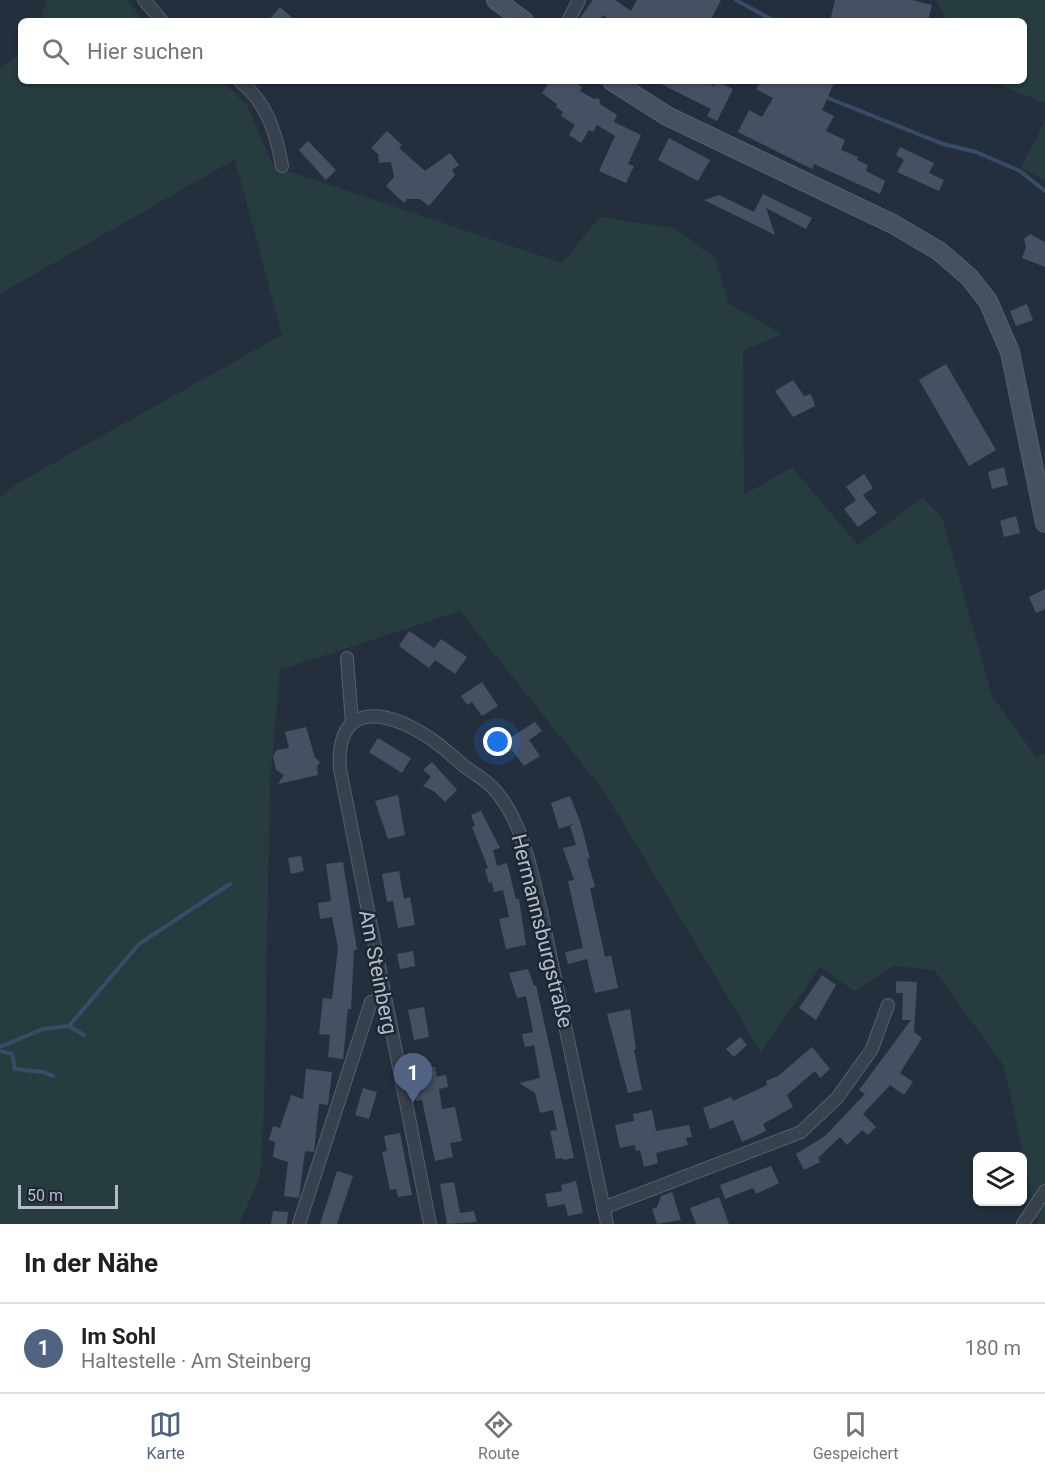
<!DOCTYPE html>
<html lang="de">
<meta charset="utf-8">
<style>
:root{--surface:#fff;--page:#f6f6f6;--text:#202124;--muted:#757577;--line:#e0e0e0;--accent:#506383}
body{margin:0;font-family:Roboto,sans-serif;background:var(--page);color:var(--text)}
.controls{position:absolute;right:18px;bottom:18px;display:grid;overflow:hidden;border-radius:9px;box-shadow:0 2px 4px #0004}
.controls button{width:54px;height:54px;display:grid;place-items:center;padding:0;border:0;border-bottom:2px solid var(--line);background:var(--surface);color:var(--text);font:30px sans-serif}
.scale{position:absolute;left:18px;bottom:15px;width:100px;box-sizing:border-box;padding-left:6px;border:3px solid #b4bcc9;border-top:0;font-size:16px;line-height:21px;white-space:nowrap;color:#b4bcc9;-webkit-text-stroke:4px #1d2633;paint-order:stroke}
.you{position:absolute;left:498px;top:742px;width:21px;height:21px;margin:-15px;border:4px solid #fff;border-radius:50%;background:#1a73e8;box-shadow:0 0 0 9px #1a73e833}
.badge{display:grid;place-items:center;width:39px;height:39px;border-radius:50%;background:var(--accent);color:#fff;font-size:20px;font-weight:700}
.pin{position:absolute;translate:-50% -50px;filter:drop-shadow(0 2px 3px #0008)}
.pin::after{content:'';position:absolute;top:32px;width:21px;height:18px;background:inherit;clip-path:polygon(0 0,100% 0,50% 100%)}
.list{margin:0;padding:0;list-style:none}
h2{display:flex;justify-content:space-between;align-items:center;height:78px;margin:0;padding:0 24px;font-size:26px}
h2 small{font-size:20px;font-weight:400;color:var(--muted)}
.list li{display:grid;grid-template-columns:39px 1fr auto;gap:18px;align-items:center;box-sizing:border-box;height:90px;padding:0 24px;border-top:2px solid var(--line)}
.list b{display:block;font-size:22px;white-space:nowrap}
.list p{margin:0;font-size:20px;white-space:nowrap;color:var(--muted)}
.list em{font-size:20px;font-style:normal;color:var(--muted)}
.icon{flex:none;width:33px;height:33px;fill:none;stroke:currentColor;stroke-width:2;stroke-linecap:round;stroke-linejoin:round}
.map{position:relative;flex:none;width:1045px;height:1224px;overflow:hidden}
.search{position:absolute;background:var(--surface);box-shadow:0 2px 4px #0004;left:18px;right:18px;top:18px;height:66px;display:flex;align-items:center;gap:15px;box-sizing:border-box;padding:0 21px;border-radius:9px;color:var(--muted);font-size:22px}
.sheet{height:168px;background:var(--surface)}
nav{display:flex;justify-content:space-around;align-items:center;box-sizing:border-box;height:84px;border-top:2px solid var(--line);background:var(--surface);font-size:16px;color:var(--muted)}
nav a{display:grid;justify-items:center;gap:3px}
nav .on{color:var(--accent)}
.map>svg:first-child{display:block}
.green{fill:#263c3f}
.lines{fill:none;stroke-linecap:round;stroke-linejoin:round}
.stream{stroke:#394c67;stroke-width:4}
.building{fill:#455162}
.street-casing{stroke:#565f6c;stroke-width:14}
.secondary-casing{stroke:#565f6c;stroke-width:20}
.street{stroke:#38414e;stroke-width:12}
.secondary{stroke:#465061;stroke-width:18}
.labels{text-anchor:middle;stroke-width:5;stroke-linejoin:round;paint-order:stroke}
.street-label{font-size:21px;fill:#b4bcc9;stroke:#1d2633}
</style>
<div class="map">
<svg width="1045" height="1224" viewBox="0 0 1045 1224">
<rect width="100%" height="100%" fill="#242f3e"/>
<!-- green -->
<g class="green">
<polygon points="46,0 127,0 144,21 41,21"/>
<polygon points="935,0 1045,0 1045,103 989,81 1024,81 1024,21 948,21"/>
<polygon points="21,52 21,81 222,81 247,105 273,166 562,263 600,217 675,228 715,258 729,304 782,334 743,351 744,495 792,467 858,545 923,498 942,517 992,696 1035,756 1045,754 1045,1224 1038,1224 1004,1066 934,970 894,966 854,991 820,967 761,1052 603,790 460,611 280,670 270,783 264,1108 260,1177 239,1224 0,1224 0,497 18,483 282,335 235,159 0,294 0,69"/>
<polygon points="1045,121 1045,180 1021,168"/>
</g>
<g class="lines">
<!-- stream -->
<g class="stream">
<polyline points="736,0 774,21"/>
<polyline points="828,98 943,144 976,152 1020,171 1045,191"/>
<polyline points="69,1026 84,1035"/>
<polyline points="0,1047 43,1029 69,1026 139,944 230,884"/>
<polyline points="0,1051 12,1054 15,1069 43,1072 53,1076"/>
</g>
</g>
<!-- building -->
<g class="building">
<polygon points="593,0 615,0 631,11 637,0 721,0 710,21 611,21 603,15 599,21 578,21"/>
<polygon points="835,0 912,0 932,5 928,21 830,21"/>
<polygon points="280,7 296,21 268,21"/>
<polygon points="550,81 573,81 582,87 580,91 594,99 599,98 600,104 617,115 614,122 641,135 628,164 634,166 626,183 599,171 615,136 597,125 593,132 589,130 581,143 569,135 575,125 561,116 563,112 556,107 557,104 542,93"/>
<polygon points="655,81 704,81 714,86 717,81 733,89 717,121 707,116 711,109"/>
<polygon points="760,81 835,81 822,110 834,116 826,131 845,140 841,150 858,157 857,160 868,165 866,171 885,181 880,194 814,164 812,169 738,132 749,110 762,117 773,98 756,89"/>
<polygon points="387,131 402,145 399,148 425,171 450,153 459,165 452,170 455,175 429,206 420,199 407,199 404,203 386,186 394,177 391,162 379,163 378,154 371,148"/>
<polygon points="669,138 710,160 698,181 658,160"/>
<polygon points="308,141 336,170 326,180 299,150"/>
<polygon points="900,147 934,163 929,173 944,180 939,191 897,172 904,160 896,155"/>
<polygon points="763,194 812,218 806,229 766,208 775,235 704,200 719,195 754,212"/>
<polygon points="1030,234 1045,242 1045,267 1022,258 1026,247 1024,239"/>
<polygon points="1027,304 1033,320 1016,326 1010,311"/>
<polygon points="946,364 996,450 969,466 919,380"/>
<polygon points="793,380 804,396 811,394 815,406 793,417 775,391"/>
<polygon points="1004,467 1008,485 992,489 988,472"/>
<polygon points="864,474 873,488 856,500 846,487"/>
<polygon points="863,495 877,513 858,527 844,509"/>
<polygon points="1016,516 1020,533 1004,537 1000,521"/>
<polygon points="1045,589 1045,609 1036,613 1029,597"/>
<polygon points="409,631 434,648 441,639 467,657 455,674 435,660 429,668 399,646"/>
<polygon points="482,682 498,706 482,716 472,702 467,705 461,696"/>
<polygon points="535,722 542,731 529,740 540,756 524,766 512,750 502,756 496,747"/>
<polygon points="306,727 315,758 320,762 317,767 318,775 278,784 284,775 276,770 273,756 277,750 289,748 285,732"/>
<polygon points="378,738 411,758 402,773 369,752"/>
<polygon points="432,762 457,790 445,802 435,792 423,786 431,777 423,770"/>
<polygon points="398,795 405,835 388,839 375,801"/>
<polygon points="570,796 580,821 590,858 587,859 595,887 590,888 605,957 611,955 618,988 595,993 587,959 568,964 565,952 583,948 568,881 574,880 563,848 576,845 570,826 576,823 559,829 551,803"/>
<polygon points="481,811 500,848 493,850 497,866 507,863 516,899 519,899 526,945 506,949 499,919 509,917 503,890 494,892 492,882 489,883 485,869 488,868 472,827 475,826 471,815"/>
<polygon points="301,856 304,871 291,874 288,858"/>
<polygon points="343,862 357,950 354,950 351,1009 348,1009 343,1059 328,1057 330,1035 319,1034 323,998 332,999 338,948 332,917 320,919 318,903 331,901 326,864"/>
<polygon points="399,871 404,899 410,897 415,925 398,928 393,901 387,902 382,874"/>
<polygon points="413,951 415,966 400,969 397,954"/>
<polygon points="528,969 534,986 536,985 574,1158 564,1160 563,1158 556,1159 550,1131 557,1130 553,1110 540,1113 535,1093 519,1083 540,1078 534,1045 525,1047 522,1034 533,1032 526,996 517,998 509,973"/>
<polygon points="822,975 836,985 816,1020 799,1008"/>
<polygon points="896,981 917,982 914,1032 922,1038 900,1073 913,1082 904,1095 890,1085 863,1114 876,1127 868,1135 862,1130 847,1145 840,1137 818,1158 820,1162 804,1170 796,1154 825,1136 865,1094 859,1090 911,1020 902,1020 903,993 896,993"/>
<polygon points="424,1007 429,1037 414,1040 408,1010"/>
<polygon points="630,1009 636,1049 634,1050 642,1090 628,1093 607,1014"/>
<polygon points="740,1037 747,1045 734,1057 726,1049"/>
<polygon points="812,1047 830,1069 820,1078 815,1071 787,1095 793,1107 763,1124 766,1131 742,1142 733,1120 710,1129 703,1108 731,1097 733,1101 767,1085 766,1081 778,1076"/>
<polygon points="431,1063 432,1067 435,1067 437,1077 446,1075 448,1087 439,1089 442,1109 455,1107 462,1141 450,1143 453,1157 435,1161 422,1100 416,1101 413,1087 423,1085 420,1066"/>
<polygon points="306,1069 332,1072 328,1105 319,1104 314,1152 305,1151 299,1198 284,1196 288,1162 273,1157 275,1142 269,1140 273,1126 280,1128 291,1095 303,1099"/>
<polygon points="363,1088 377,1092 369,1119 355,1115"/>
<polygon points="652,1110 656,1131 689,1125 692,1137 686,1138 688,1145 656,1153 658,1163 644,1167 640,1150 636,1151 635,1145 620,1148 615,1125 634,1121 633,1114"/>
<polygon points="400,1133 412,1195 398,1197 396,1189 390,1190 382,1152 387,1151 384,1136"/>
<polygon points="771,1166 779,1183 756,1194 753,1188 725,1199 720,1185"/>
<polygon points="337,1171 353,1176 337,1224 320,1224"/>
<polygon points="576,1181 583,1213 568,1216 565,1204 548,1207 545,1194 562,1191 561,1185"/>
<polygon points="454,1182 460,1213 474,1211 477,1222 447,1224 440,1184"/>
<polygon points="672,1192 681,1220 657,1224 652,1209 657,1207 661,1196"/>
<polygon points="719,1197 729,1224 696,1224 690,1208"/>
<polygon points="273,1211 288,1212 287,1224 271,1224"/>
</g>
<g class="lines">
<defs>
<g id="street">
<polyline points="144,0 162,21"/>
<polyline points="568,21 579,0"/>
<path d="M240 81C267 103 276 132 282 166"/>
<polyline points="347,658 352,723"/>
<polyline points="603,1208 801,1132 837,1098 872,1049 888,1005"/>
<polyline points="299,1224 371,1002 384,999"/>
<path d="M430 1224 340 769C335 701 385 709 428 737 441 745 452 756 464 766 473 773 485 779 493 788 522 819 530 867 540 907L607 1224"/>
<polyline points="1023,1224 1045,1191"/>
</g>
<g id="secondary">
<polyline points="496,0 524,21"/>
<polyline points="612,81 667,116 893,224 939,251 969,277 988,301 1010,352 1045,523"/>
</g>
</defs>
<!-- street casing -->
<use href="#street" class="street-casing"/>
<!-- secondary casing -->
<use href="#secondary" class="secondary-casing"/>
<!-- street -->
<use href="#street" class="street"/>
<!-- secondary -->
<use href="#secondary" class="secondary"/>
</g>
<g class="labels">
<!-- street labels -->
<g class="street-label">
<text transform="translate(542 931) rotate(76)" y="7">Hermannsburgstraße</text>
<text transform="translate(378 972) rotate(79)" y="7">Am Steinberg</text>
</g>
</g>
</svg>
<div class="controls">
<button><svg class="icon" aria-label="layers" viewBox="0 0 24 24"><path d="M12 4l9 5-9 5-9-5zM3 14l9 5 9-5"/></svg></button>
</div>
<div class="scale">50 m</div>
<div class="you"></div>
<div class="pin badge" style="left:413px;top:1103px">1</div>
<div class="search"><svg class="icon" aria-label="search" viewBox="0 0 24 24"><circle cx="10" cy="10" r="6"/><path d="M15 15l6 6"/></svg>Hier suchen</div>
</div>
<section class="sheet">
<h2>In der Nähe<small></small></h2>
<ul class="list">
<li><span class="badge">1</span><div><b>Im Sohl</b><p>Haltestelle · Am Steinberg</p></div><em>180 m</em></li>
</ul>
</section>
<nav>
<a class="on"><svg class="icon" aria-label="map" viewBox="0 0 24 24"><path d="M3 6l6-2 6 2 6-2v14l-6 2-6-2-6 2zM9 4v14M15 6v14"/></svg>Karte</a>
<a><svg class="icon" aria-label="directions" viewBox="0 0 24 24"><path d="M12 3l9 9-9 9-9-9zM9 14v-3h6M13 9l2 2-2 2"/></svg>Route</a>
<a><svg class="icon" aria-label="saved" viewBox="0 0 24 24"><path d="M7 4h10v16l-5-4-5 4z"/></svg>Gespeichert</a>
</nav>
